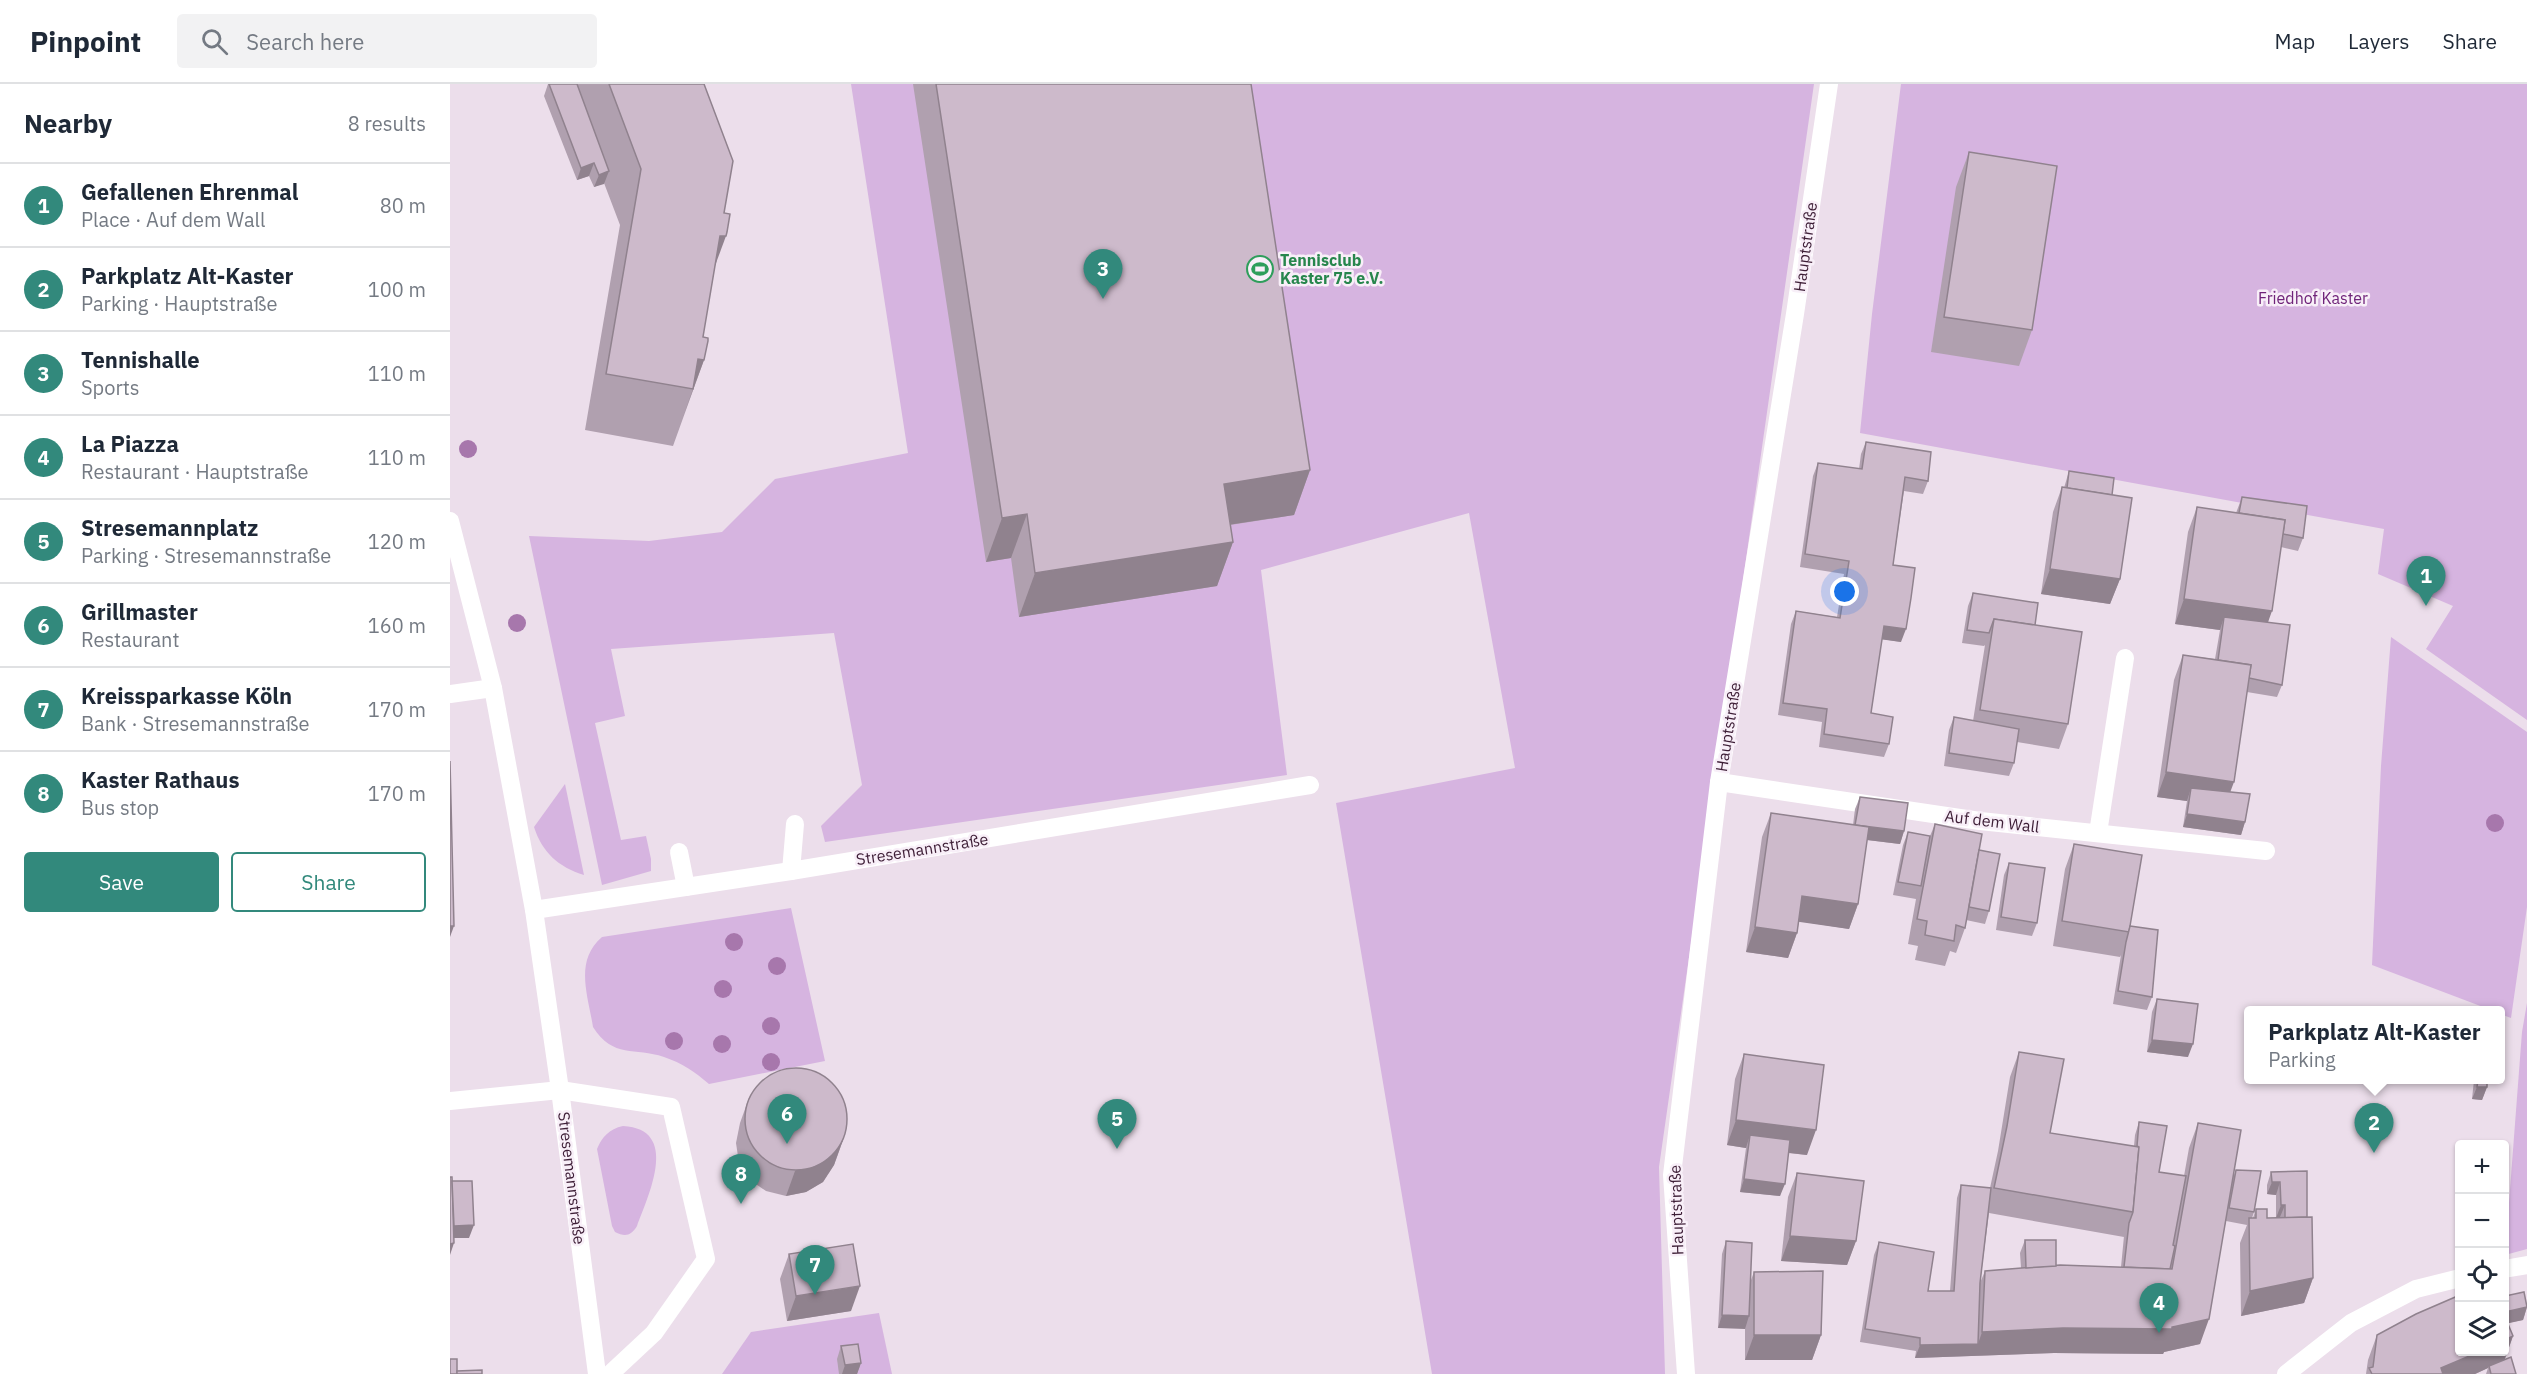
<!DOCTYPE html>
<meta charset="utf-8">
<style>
:root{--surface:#fff;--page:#f2f2f3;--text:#1f2937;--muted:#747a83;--line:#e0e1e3;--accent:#32897c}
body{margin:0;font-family:"IBM Plex Sans",sans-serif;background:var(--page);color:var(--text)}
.controls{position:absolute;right:18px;bottom:18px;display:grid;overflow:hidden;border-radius:6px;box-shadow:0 2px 4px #0004}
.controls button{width:54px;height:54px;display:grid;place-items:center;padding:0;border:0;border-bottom:2px solid var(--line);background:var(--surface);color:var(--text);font:30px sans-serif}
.you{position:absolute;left:1395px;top:508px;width:21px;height:21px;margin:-15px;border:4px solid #fff;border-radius:50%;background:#1a73e8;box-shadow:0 0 0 9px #1a73e833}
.badge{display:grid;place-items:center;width:39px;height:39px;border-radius:50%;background:var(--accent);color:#fff;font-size:20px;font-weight:700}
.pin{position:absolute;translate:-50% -50px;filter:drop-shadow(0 2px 3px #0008)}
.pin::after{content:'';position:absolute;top:32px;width:21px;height:18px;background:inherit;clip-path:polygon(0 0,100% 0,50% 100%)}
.popup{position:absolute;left:1794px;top:922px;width:261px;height:78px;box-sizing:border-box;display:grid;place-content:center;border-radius:6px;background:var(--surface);filter:drop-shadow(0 2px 4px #0005);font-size:20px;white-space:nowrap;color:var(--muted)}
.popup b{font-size:22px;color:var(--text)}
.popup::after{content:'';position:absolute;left:50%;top:100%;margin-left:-12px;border:12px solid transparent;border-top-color:var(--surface)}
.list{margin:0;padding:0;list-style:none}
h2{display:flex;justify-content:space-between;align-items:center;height:78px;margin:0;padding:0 24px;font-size:26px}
h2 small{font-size:20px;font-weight:400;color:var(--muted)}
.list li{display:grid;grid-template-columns:39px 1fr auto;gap:18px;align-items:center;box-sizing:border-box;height:84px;padding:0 24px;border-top:2px solid var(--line)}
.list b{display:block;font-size:22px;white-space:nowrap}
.list p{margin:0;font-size:20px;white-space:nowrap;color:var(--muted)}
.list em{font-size:20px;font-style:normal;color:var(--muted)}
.actions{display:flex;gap:12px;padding:18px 24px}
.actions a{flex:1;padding:14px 0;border:2px solid var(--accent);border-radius:6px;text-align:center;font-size:21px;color:var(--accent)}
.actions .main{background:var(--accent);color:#fff}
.icon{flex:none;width:33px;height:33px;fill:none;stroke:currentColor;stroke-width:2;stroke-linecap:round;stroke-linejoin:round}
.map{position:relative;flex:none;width:2077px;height:1290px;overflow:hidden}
header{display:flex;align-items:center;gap:36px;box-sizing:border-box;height:84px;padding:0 30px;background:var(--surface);border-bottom:2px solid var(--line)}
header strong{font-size:28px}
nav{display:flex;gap:33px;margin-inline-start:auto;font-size:21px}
.search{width:420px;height:54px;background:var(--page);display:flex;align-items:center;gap:15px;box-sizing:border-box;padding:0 21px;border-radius:6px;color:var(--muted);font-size:22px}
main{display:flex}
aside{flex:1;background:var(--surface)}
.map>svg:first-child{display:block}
.green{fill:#d6b4e0}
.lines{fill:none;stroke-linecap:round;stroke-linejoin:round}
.lane{stroke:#fff;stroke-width:18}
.street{stroke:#fff;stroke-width:18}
.tree{fill:#a777ac}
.wall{fill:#b0a0af;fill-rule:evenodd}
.shaded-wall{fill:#90828e}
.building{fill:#cdbacb;stroke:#90828e;stroke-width:1.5}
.labels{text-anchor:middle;stroke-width:5;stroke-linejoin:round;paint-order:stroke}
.street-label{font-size:16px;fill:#3d1e36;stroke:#f8eff8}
.leisure-label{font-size:16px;font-weight:bold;fill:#27864d;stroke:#f8eff8;text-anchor:start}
.park-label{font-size:16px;fill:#6f2379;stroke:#f8eff8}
</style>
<header>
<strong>Pinpoint</strong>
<div class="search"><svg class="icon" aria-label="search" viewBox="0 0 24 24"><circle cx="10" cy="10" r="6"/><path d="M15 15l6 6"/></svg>Search here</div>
<nav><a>Map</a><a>Layers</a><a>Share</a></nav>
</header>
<main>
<aside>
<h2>Nearby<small>8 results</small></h2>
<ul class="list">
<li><span class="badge">1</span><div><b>Gefallenen Ehrenmal</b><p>Place · Auf dem Wall</p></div><em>80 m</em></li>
<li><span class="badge">2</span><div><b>Parkplatz Alt-Kaster</b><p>Parking · Hauptstraße</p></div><em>100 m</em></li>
<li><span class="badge">3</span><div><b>Tennishalle</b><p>Sports</p></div><em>110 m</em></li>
<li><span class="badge">4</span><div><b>La Piazza</b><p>Restaurant · Hauptstraße</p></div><em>110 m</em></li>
<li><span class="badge">5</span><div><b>Stresemannplatz</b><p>Parking · Stresemannstraße</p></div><em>120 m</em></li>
<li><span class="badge">6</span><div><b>Grillmaster</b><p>Restaurant</p></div><em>160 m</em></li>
<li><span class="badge">7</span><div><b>Kreissparkasse Köln</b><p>Bank · Stresemannstraße</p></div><em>170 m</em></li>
<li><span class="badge">8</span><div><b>Kaster Rathaus</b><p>Bus stop</p></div><em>170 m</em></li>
</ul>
<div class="actions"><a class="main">Save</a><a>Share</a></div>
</aside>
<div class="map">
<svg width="2077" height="1290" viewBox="0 0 2077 1290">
<rect width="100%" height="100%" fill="#ecdeeb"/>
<!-- green -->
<g class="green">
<polygon points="401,0 1364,0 1209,1083 1215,1290 982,1290 886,719 1065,684 1019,429 811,486 837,691 375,758 371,742 412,701 384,549 161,565 175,632 145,639 171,756 196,752 201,775 201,787 152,801 79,452 199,457 272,448 325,395 458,369"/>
<polygon points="1451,0 2077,0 2077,636 1976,565 2003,522 1928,490 1934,445 1410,349 1422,230"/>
<polygon points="1941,553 2077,648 2077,823 2061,934 2050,930 2050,926 2041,926 1922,881 1931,682"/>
<path d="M115 700 134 791C108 783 92 768 84 743Z"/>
<path d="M341 824 375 977 259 1000C245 988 232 979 214 973 185 963 163 975 143 943 138 911 124 877 152 853Z"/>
<polygon points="2077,919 2077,1165 2055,1171 2072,948"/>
<path d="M173 1042C230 1045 199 1110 187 1142 181 1152 175 1153 165 1148L162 1142 147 1065C152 1053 159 1045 173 1042Z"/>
<polygon points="429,1229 442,1290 272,1290 301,1248"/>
</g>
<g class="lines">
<!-- lane -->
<g class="lane">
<polyline points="1648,749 1675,574"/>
<polyline points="229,768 236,803"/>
<polyline points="341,787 345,740"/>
<polyline points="110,1006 221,1023 256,1175 204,1249 160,1290"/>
<polyline points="1236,1290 1222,1091 1269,698 1345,230 1379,0"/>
</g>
<!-- street -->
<g class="street">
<polyline points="0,437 43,604 84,826 110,1006 147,1290"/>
<polyline points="0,610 43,604"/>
<polyline points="1269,698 1530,737 1816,767"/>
<polyline points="84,826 341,787 860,701"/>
<polyline points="0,1017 110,1006"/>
<polyline points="2054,1185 2077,1181"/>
<polyline points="1836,1290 1901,1239 1966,1205 2010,1194"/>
</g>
</g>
<!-- trees -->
<g class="tree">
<circle cx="18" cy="365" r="9"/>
<circle cx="67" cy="539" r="9"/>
<circle cx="2045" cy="739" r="9"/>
<circle cx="284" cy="858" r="9"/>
<circle cx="327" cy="882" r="9"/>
<circle cx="273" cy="905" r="9"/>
<circle cx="321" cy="942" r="9"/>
<circle cx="224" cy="957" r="9"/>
<circle cx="272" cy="960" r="9"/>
<circle cx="321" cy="978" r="9"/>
</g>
<!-- wall -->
<g class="wall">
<polygon points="98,0 254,0 264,184 253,253 254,276 223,362 135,346 170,141 154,99 144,103 139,92 127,96 94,12"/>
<polygon points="463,0 801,0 860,386 844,431 780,441 783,458 767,502 569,533 561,474 536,478"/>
<polygon points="1519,68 1582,246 1569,282 1481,268 1506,103"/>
<polygon points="1416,358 1478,397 1473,410 1454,407 1443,481 1451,558 1432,555 1421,629 1439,660 1434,673 1369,663 1372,638 1328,631 1341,540 1346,527 1387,533 1394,490 1350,483 1363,392 1368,379 1409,385 1411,370"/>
<polygon points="1619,387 1662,411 1670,495 1660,520 1591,510 1603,428 1612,403 1614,404"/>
<polygon points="1792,413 1853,454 1848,467 1831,463 1818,538 1832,601 1827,613 1797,608 1780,708 1795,738 1791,751 1733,743 1737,717 1707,713 1724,596 1733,571 1765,575 1770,546 1725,540 1738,448 1747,423 1786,429"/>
<polygon points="1523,509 1585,541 1618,640 1609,665 1567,658 1564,679 1559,692 1494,682 1499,646 1504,633 1523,637 1535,561 1534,562 1512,559 1518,522"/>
<polygon points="1410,713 1454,747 1450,760 1417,756 1408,820 1399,845 1349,837 1347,849 1338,874 1296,868 1312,753 1321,729 1403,741 1405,725"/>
<polygon points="1485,740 1529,766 1539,827 1535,840 1516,836 1515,844 1506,869 1500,867 1495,882 1465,876 1468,862 1458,860 1466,815 1443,811 1453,761 1458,748 1480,752"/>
<polygon points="1624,760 1680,842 1702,913 1697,926 1663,920 1671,871 1670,873 1603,862 1615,785"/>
<polygon points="1559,779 1587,839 1582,852 1546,846 1554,791"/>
<polygon points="1707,915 1738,973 1697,968 1702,928"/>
<path d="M1569 968 1600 1049 1684 1062 1685 1051 1689 1038 1709 1088 1734 1092 1739 1064 1748 1039 1784 1091 1786 1086 1804 1128 1802 1134H1803L1806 1125 1817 1134H1826V1111L1817 1110V1101L1821 1088 1857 1133 1863 1194 1854 1219 1791 1232 1790 1159 1797 1141 1776 1137 1750 1260 1714 1268 1713 1270 1604 1269 1465 1274 1466 1267 1410 1258 1424 1171 1429 1158 1478 1207H1500L1507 1114 1511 1101 1540 1104 1548 1067 1560 993ZM1539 1129 1674 1153V1152L1671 1183 1606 1182 1575 1156 1570 1169 1571 1184 1535 1187 1530 1199Z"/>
<polygon points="1294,970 1357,1071 1338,1069 1330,1112 1290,1108 1296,1064 1277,1061 1285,995"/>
<polygon points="2024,996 2037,996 2037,1003 2032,1016 2022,1015"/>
<polygon points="299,1014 393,1056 384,1081 373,1098 356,1108 336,1112 316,1107 300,1096 289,1079 286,1059 290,1039"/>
<polygon points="1347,1089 1406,1157 1397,1181 1331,1177 1338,1113"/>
<polygon points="1276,1157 1301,1196 1304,1188 1371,1251 1362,1276 1295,1276 1295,1244 1268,1244 1272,1170"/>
<polygon points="339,1170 401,1227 337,1237 330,1195"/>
<polygon points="2055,1212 2077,1223 2073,1236 2057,1239 2063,1252 2055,1275 2066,1290 2036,1290 2038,1284 2025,1290 1916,1290 1918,1276 1927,1251 2010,1268"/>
<polygon points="391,1262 411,1279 407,1290 389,1290 387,1275"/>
</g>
<!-- shaded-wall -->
<g class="shaded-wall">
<polygon points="144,79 139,92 127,96 131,84"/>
<polygon points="159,87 154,100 144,103 149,91"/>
<polygon points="270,152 276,152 255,209"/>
<polygon points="248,275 254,276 233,333 243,305"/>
<polygon points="860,386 844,431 758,444 774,400"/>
<polygon points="577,430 561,474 536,478 552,434"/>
<polygon points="783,458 767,502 569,533 585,489"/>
<polygon points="1600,485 1670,495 1660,520 1591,510"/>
<polygon points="1734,515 1822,527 1813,552 1774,533 1770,546 1725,540"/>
<polygon points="1434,542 1456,545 1451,558 1429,555"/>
<polygon points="1716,688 1784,698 1775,722 1741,704 1737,717 1707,713"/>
<polygon points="1737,730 1795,738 1791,751 1733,743"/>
<polygon points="1405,741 1454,747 1450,760 1401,754"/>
<polygon points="1352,812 1408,820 1399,845 1343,837"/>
<polygon points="0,842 4,842 0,853"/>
<polygon points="1305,843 1347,849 1338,874 1296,868"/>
<polygon points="1702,956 1743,960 1738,973 1697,968"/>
<polygon points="2027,1003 2037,1003 2032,1016 2022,1015"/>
<polygon points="1286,1036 1366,1046 1357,1071 1299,1064 1300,1051 1296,1064 1277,1061"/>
<polygon points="393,1056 384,1081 373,1098 356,1108 336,1112 345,1087"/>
<polygon points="1294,1095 1335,1100 1330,1112 1290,1108"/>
<polygon points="1822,1098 1830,1098 1826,1111 1817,1110"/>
<polygon points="1831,1121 1835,1121 1830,1133 1826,1134"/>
<polygon points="24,1141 19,1154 0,1154 0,1142"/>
<polygon points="1340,1152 1406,1157 1397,1181 1331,1177"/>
<polygon points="4,1159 0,1171 0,1160"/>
<polygon points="1863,1194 1854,1219 1791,1232 1800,1207"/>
<polygon points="410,1202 401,1227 337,1237 346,1212"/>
<polygon points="2077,1223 2073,1236 2055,1240 2055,1228"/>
<polygon points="1272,1231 1299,1232 1295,1245 1268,1244"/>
<polygon points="1759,1235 1750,1260 1714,1268 1713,1270 1604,1269 1465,1274 1470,1261 1528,1260 1532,1248 1613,1244 1722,1243"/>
<polygon points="1304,1251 1371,1251 1362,1276 1295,1276"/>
<polygon points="2063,1252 2054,1277 2039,1282 2038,1284 2025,1290 1989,1290 1991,1284 2029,1268 2055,1268 2055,1256"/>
<polygon points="411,1279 407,1290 392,1290 395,1281"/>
</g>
<!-- building -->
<g class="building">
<polygon points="99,0 127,0 159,87 149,91 144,79 131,84"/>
<polygon points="159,0 254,0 283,77 274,129 280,130 277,148 276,152 270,152 253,253 258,254 258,257 254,276 248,275 243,305 156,290 191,85"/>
<polygon points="486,0 801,0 860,386 774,400 783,458 585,489 577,430 552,434"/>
<polygon points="1519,68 1607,82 1582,246 1494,233"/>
<polygon points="1416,358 1481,368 1478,397 1455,393 1443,481 1465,484 1461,514 1456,545 1434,542 1421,629 1443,633 1439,660 1374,650 1377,625 1333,619 1346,527 1390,534 1399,477 1355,470 1368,379 1412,385"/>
<polygon points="1619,387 1664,394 1662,411 1617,404"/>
<polygon points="1612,403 1682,414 1670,495 1600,485"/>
<polygon points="1792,413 1857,422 1853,454 1833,450 1835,436 1789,429"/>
<polygon points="1747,423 1835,436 1822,527 1734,515"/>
<polygon points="1523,509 1588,519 1585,541 1544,535 1539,549 1517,546"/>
<polygon points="1774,533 1840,541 1832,601 1799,594 1801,581 1768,576"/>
<polygon points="1544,535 1632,548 1618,640 1530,626"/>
<polygon points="1733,571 1801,581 1784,698 1716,688"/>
<polygon points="1504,633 1569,645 1564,679 1499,669"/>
<polygon points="0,677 4,842 0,842"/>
<polygon points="1741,704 1800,710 1795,738 1737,730"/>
<polygon points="1410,713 1458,719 1454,747 1405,741"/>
<polygon points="1321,729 1419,743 1408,820 1352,812 1347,849 1305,843"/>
<polygon points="1485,740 1532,750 1515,844 1506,841 1504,857 1475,851 1477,837 1467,835"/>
<polygon points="1458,748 1480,752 1471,802 1448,798"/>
<polygon points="1624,760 1692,771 1679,848 1612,837"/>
<polygon points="1529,766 1550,770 1539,827 1519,823"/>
<polygon points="1559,779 1595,784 1587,839 1551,833"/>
<polygon points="1680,842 1708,846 1702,913 1668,907 1676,858"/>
<polygon points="1707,915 1748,920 1743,960 1702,956"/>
<polygon points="1569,968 1614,975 1600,1049 1689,1063 1683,1128 1544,1104 1557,1042"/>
<polygon points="1294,970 1374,981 1366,1046 1286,1036"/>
<circle cx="346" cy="1035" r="51"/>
<polygon points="2028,996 2037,996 2037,1003 2027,1003"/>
<polygon points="1689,1038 1717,1042 1709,1088 1736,1092 1723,1161 1725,1162 1720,1185 1674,1183 1679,1139 1683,1128 1689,1063 1687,1062"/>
<polygon points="1748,1039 1791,1046 1759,1235 1722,1243 1722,1245 1613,1244 1532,1248 1535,1187 1610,1181 1722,1185"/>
<polygon points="1300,1051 1340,1056 1335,1100 1294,1095"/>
<polygon points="1786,1086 1811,1087 1804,1128 1779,1124"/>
<polygon points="1857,1087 1857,1133 1835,1134 1835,1121 1831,1121 1830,1098 1822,1098 1821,1088"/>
<polygon points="1347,1089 1414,1097 1406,1157 1340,1152"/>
<polygon points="0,1093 2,1093 4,1159 0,1160"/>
<polygon points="2,1097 22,1097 24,1141 4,1142"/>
<polygon points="1511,1101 1541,1104 1530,1199 1528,1260 1470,1261 1470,1254 1415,1245 1429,1158 1484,1168 1478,1207 1504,1207"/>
<polygon points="1806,1125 1817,1125 1817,1134 1862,1133 1863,1194 1800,1207 1799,1134 1806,1134"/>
<polygon points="1575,1156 1606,1156 1606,1182 1576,1184"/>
<polygon points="1276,1157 1302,1159 1299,1232 1272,1231"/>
<polygon points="403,1160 410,1202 346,1212 339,1170"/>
<polygon points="1373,1187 1371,1251 1304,1251 1304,1188"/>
<polygon points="2074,1208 2077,1223 2055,1228 2055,1212"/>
<polygon points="2010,1211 2010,1268 2029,1268 1991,1284 1993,1290 1922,1290 1919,1284 1923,1283 1927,1251 1966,1230"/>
<polygon points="2055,1233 2063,1252 2055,1256"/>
<polygon points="408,1260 411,1279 395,1281 391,1262"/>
<polygon points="2061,1273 2066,1290 2041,1290 2039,1282"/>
<rect x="0" y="1275" width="7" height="15"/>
<polygon points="32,1286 32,1290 7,1290 7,1287"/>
</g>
<!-- icons -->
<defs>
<symbol id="stadium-ring" viewBox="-11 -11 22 22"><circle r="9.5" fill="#f8eff8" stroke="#2e9e5b" stroke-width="1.5"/><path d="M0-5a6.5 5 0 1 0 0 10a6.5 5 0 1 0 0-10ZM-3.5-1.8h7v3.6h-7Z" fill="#2e9e5b"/></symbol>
</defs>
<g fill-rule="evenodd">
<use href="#stadium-ring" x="795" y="170" width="30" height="30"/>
</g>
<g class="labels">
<!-- street labels -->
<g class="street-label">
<text transform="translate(1355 163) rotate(-82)" y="6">Hauptstraße</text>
<text transform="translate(1278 643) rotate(-81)" y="6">Hauptstraße</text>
<text transform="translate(1542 737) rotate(7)" y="6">Auf dem Wall</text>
<text transform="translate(472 765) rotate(-9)" y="6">Stresemannstraße</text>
<text transform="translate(122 1094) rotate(83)" y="6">Stresemannstraße</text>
<text transform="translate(1226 1126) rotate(-92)" y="6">Hauptstraße</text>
</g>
<!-- leisure labels -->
<g class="leisure-label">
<text x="830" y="182">Tennisclub<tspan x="830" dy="18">Kaster 75 e.V.</tspan></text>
</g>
<!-- park labels -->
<g class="park-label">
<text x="1863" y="220">Friedhof Kaster</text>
</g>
</g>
</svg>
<div class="controls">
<button>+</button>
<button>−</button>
<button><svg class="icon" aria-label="locate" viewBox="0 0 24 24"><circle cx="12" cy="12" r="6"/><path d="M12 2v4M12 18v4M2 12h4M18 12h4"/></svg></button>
<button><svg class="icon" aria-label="layers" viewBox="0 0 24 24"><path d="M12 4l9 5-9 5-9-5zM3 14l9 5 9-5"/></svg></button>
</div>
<div class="you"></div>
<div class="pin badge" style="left:1976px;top:522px">1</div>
<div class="pin badge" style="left:1924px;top:1069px">2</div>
<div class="popup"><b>Parkplatz Alt-Kaster</b>Parking</div>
<div class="pin badge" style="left:653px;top:215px">3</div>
<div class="pin badge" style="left:1709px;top:1249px">4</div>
<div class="pin badge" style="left:667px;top:1065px">5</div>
<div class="pin badge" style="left:337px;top:1060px">6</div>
<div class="pin badge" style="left:365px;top:1211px">7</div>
<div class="pin badge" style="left:291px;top:1120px">8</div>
</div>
</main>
